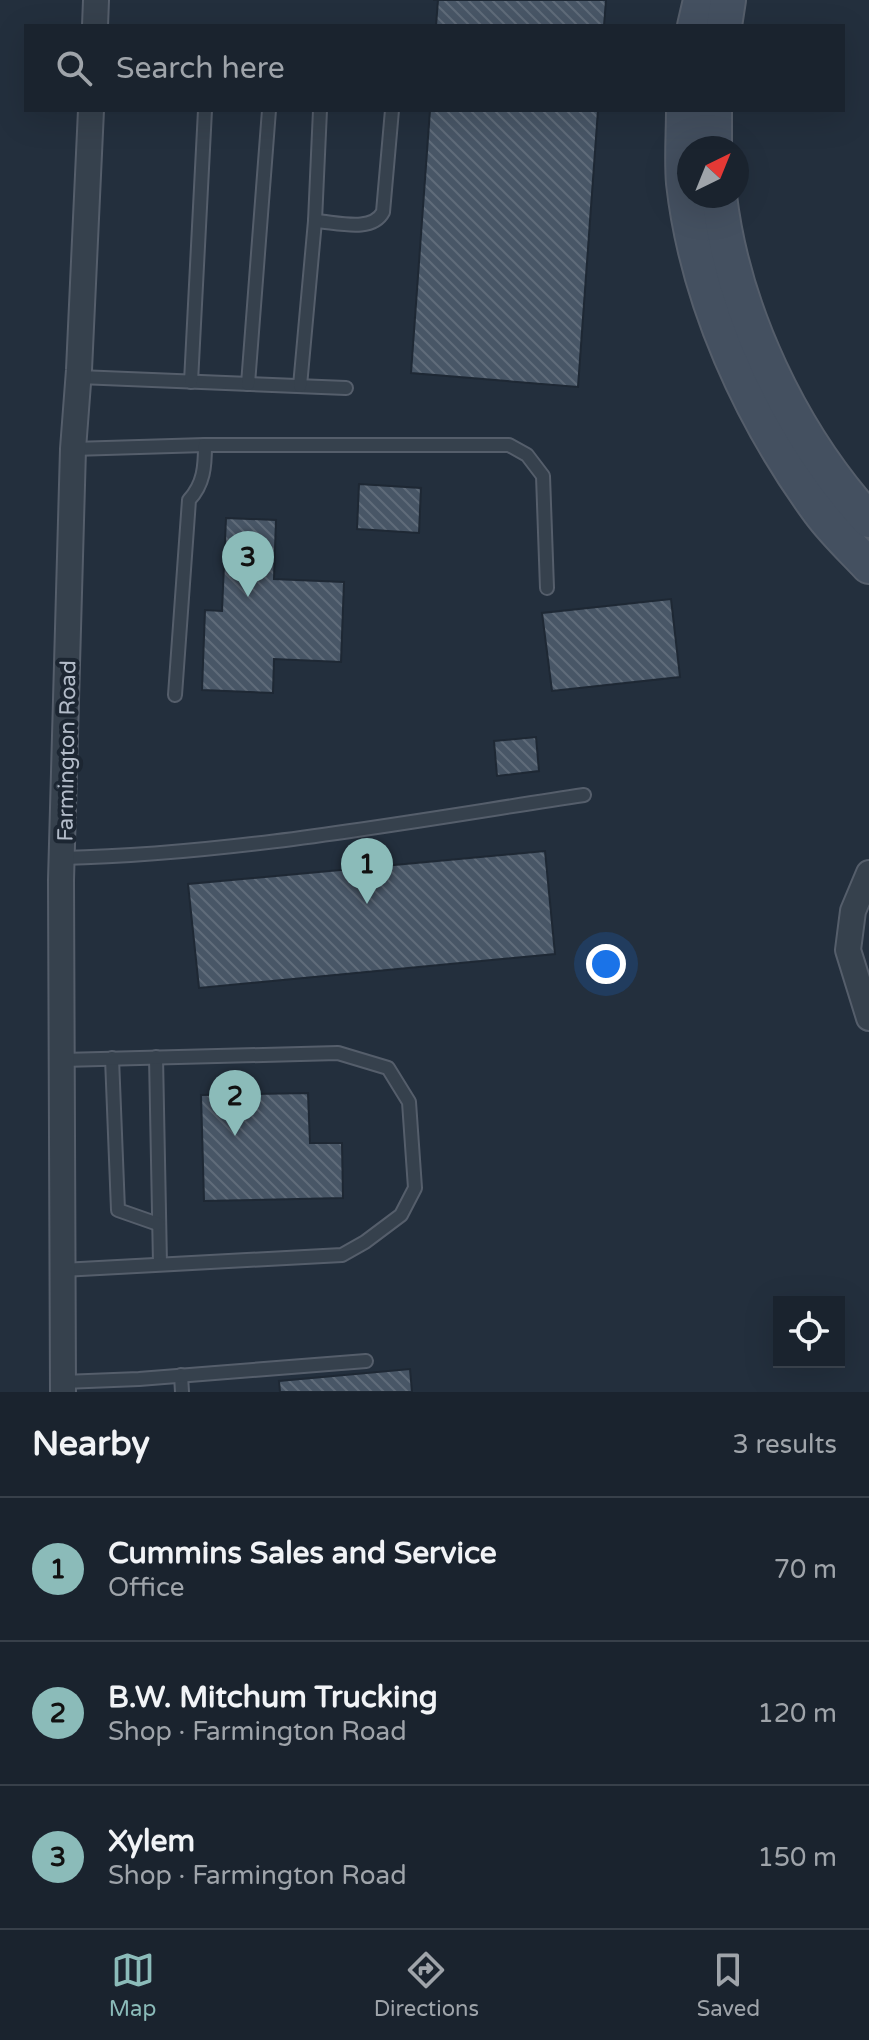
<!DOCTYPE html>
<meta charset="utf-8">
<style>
:root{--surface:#1a232e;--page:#272f3a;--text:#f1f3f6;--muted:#9fa4aa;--line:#38404a;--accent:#8bbbb9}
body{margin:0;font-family:"Varela Round",sans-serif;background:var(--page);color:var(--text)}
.controls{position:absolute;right:24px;bottom:24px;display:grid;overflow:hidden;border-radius:0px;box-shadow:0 8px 32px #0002}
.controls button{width:72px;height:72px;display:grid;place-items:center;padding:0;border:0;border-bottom:2px solid var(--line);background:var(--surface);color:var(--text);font:40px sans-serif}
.compass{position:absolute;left:677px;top:136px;width:72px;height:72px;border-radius:50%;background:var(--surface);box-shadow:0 8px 32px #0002;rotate:43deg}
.you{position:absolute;left:606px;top:964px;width:28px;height:28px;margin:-20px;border:6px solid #fff;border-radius:50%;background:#1a73e8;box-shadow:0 0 0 12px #1a73e833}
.badge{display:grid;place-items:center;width:52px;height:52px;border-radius:50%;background:var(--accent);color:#111;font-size:26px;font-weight:700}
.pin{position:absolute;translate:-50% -66px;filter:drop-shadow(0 2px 4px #0008)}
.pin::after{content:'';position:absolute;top:42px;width:28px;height:24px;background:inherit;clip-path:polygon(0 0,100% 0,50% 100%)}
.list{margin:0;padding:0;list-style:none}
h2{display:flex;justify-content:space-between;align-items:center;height:104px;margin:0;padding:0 32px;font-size:34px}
h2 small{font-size:26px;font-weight:400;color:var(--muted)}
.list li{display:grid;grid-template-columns:52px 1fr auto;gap:24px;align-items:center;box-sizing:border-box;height:144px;padding:0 32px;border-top:2px solid var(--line)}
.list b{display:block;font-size:30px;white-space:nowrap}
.list p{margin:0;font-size:26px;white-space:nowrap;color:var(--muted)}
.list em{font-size:26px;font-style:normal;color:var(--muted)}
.icon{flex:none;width:44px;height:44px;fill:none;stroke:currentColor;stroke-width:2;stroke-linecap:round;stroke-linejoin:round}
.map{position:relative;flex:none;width:869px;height:1392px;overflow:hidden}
.search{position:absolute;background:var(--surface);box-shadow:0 8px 32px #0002;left:24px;right:24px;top:24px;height:88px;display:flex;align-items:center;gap:20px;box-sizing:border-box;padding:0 28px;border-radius:0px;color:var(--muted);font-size:30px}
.sheet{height:536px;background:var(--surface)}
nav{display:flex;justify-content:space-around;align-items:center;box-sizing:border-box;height:112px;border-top:2px solid var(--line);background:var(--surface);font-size:22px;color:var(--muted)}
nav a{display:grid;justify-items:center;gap:4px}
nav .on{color:var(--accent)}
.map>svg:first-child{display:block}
.building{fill:url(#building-back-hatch);stroke:#1e2834;stroke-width:2}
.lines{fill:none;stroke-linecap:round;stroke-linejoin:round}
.service-casing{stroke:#555e6b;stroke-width:16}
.minor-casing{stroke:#555e6b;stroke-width:28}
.secondary-casing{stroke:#555e6b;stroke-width:38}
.service{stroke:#36414d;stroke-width:12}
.minor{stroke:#36414d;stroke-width:24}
.secondary{stroke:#445060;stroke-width:34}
.labels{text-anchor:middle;stroke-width:8;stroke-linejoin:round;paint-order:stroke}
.street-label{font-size:22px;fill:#b2bbc8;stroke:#1c2632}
</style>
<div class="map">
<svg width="869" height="1392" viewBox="0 0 869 1392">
<defs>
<pattern id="building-back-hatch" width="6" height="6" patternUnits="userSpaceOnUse" patternTransform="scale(2)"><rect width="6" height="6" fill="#485666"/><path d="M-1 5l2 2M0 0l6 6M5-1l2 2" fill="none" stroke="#606c7a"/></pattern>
</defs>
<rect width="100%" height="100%" fill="#232f3d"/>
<!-- building -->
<g class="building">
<polygon points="433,0 606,0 604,26 436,26 438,0"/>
<polygon points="430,110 598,110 578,387 411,373"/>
<polygon points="359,484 421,488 419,533 357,529"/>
<polygon points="226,518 276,520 274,579 344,582 341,662 274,659 273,693 202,690 205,610 222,611"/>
<polygon points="671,599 680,677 552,691 542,613"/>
<polygon points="536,737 539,771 497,776 494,741"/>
<polygon points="545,851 555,954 199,988 188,884"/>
<polygon points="308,1093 310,1143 342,1143 343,1198 204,1201 201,1095"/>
<polygon points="410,1369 412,1392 280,1392 279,1381"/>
</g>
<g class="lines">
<defs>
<g id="service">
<path d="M315 221C336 222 372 233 383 212L392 110"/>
<polyline points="79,377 346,388"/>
<polyline points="191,382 205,110"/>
<polyline points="248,384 269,110"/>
<polyline points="300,386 315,221 320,110"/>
<polyline points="73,449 205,445"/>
<path d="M175 695 189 500C204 484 205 466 205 445H509L527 455 543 476 547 588"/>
<path d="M63 858C238 854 411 821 584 795"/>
<polyline points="156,1057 160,1264"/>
<polyline points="112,1058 118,1210 158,1224"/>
<polyline points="62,1060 338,1053 388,1068 409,1102 415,1188 401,1215 365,1242 342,1255 62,1270"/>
<polyline points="181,1375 182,1392"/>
<polyline points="63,1382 139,1379 366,1361"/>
</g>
<g id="minor">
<polyline points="95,26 96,0"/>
<polyline points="869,873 853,911 848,950 869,1018"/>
<polyline points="63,1392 61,880 73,449 79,370 91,110"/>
</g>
<g id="secondary">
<polyline points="695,26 701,0"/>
<polyline points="724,26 728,0"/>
<path d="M684 110C684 134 682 159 684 183 697 300 751 418 820 512 834 531 853 549 869 566"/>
<polyline points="714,148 714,110"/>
<path d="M719 196C733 312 791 434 869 520"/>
</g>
</defs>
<!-- service casing -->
<use href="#service" class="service-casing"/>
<!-- minor casing -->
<use href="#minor" class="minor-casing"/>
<!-- secondary casing -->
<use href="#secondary" class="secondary-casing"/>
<!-- service -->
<use href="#service" class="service"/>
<!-- minor -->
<use href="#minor" class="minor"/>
<!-- secondary -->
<use href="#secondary" class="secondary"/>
</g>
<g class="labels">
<!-- street labels -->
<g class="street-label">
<text transform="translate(66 751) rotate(-89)" y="8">Farmington Road</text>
</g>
</g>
</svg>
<div class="controls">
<button><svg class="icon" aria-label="locate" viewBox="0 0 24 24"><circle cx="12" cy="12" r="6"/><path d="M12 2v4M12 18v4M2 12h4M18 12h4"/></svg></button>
</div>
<svg class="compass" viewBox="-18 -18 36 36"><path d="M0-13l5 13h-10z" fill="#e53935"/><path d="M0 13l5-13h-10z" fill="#9fa4aa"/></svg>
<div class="you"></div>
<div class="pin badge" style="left:367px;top:904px">1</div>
<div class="pin badge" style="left:235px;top:1136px">2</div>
<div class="pin badge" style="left:248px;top:597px">3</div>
<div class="search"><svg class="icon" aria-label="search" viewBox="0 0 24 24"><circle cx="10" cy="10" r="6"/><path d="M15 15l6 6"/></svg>Search here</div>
</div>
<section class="sheet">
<h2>Nearby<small>3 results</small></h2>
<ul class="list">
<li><span class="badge">1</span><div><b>Cummins Sales and Service</b><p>Office</p></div><em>70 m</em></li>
<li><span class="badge">2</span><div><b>B.W. Mitchum Trucking</b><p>Shop · Farmington Road</p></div><em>120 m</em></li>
<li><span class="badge">3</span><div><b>Xylem</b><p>Shop · Farmington Road</p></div><em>150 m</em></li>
</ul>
</section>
<nav>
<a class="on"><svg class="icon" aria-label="map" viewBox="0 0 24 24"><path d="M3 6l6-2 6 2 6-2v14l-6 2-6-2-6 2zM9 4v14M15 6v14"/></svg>Map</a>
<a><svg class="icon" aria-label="directions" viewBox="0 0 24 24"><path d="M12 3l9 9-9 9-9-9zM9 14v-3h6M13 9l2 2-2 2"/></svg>Directions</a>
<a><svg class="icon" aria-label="saved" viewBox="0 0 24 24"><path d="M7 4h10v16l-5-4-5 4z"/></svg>Saved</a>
</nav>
